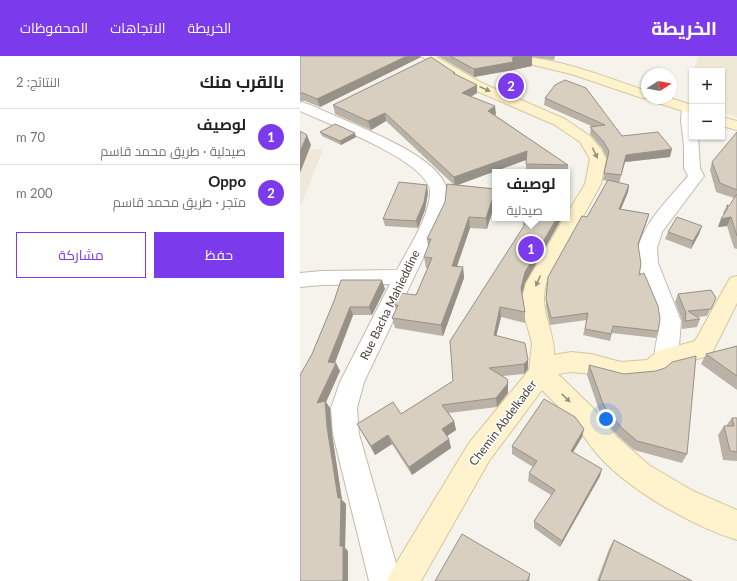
<!DOCTYPE html>
<html lang="ar">
<meta charset="utf-8">
<style>
:root{--surface:#fff;--page:#f2f2f2;--text:#222;--muted:#767676;--line:#e0e0e0;--accent:#7c3aed}
body{margin:0;font-family:Lato,Cairo,sans-serif;background:var(--page);color:var(--text);direction:rtl}
.controls{position:absolute;right:12px;top:12px;display:grid;overflow:hidden;border-radius:0px;box-shadow:0 1px 3px #0004}
.controls button{width:36px;height:36px;display:grid;place-items:center;padding:0;border:0;border-bottom:1px solid var(--line);background:var(--surface);color:var(--text);font:20px sans-serif}
.compass{position:absolute;left:341px;top:12px;width:36px;height:36px;border-radius:50%;background:var(--surface);box-shadow:0 1px 3px #0004;rotate:79deg}
.you{position:absolute;left:306px;top:363px;width:14px;height:14px;margin:-10px;border:3px solid #fff;border-radius:50%;background:#1a73e8;box-shadow:0 0 0 6px #1a73e833}
.badge{display:grid;place-items:center;width:26px;height:26px;border-radius:50%;background:var(--accent);color:#fff;font-size:13px;font-weight:700}
.pin{position:absolute;translate:-50% -50%;border:2px solid #fff;box-shadow:0 1px 4px #0006}
.popup{position:absolute;left:192px;top:113px;width:78px;height:52px;box-sizing:border-box;display:grid;place-content:center;border-radius:0px;background:var(--surface);filter:drop-shadow(0 1px 3px #0005);font-size:13px;white-space:nowrap;color:var(--muted)}
.popup b{font-size:15px;color:var(--text)}
.popup::after{content:'';position:absolute;left:50%;top:100%;margin-left:-8px;border:8px solid transparent;border-top-color:var(--surface)}
.list{margin:0;padding:0;list-style:none}
h2{display:flex;justify-content:space-between;align-items:center;height:52px;margin:0;padding:0 16px;font-size:17px}
h2 small{font-size:13px;font-weight:400;color:var(--muted)}
.list li{display:grid;grid-template-columns:26px 1fr auto;gap:12px;align-items:center;box-sizing:border-box;height:56px;padding:0 16px;border-top:1px solid var(--line)}
.list b{display:block;font-size:15px;white-space:nowrap}
.list p{margin:0;font-size:13px;white-space:nowrap;color:var(--muted)}
.list em{font-size:13px;font-style:normal;color:var(--muted)}
.actions{display:flex;gap:8px;padding:12px 16px}
.actions a{flex:1;padding:9px 0;border:1px solid var(--accent);border-radius:0px;text-align:center;font-size:14px;color:var(--accent)}
.actions .main{background:var(--accent);color:#fff}
.map{position:relative;flex:none;width:437px;height:525px;overflow:hidden;direction:ltr}
header{display:flex;align-items:center;gap:24px;box-sizing:border-box;height:56px;padding:0 20px;background:var(--accent);color:#fff}
header strong{font-size:19px}
nav{display:flex;gap:22px;margin-inline-start:auto;font-size:14px}
main{display:flex}
aside{flex:1;background:var(--surface)}
.map>svg:first-child{display:block}
.education{fill:#efe8d6}
.lines{fill:none;stroke-linecap:round;stroke-linejoin:round}
.street-casing{stroke:#c2bbae;stroke-width:2}
.secondary-casing{stroke:#d6c79b;stroke-width:2}
.street{fill:#fff;fill-rule:evenodd}
.secondary{fill:#fff3cd;fill-rule:evenodd}
.wall{fill:#bab2a6}
.shaded-wall{fill:#979187}
.building{fill:#d8cfc1;stroke:#979187}
.oneway{fill:#9c937c}
.labels{text-anchor:middle;stroke-width:3;stroke-linejoin:round;paint-order:stroke}
.street-label{font-size:12px;fill:#4b4439;stroke:#fff}
</style>
<header>
<strong>الخريطة</strong>
<nav><a>الخريطة</a><a>الاتجاهات</a><a>المحفوظات</a></nav>
</header>
<main>
<div class="map">
<svg width="437" height="525" viewBox="0 0 437 525">
<rect width="100%" height="100%" fill="#f6f3ec"/>
<!-- education -->
<g class="education">
<polygon points="399,0 437,0 437,62 422,56 422,15 393,15"/>
<polygon points="23,93 0,152 0,94"/>
</g>
<g class="lines">
<defs>
<g id="street">
<path d="M0 46C14 49 27 57 40 62 69 75 129 98 144 126 149 135 147 146 145 156L64 326 57 352 59 378 101 525H69L33 378 31 352 40 326 90 228 22 229 0 231V217L22 215 97 214C108 193 131 158 130 135 128 105 26 67 0 55Z"/>
<path d="M389 49 392 50V81H398L400 112 404 120 362 176 357 192 358 207 381 265 378 302 374 309 366 312 358 309C350 294 361 279 359 264 355 245 342 227 338 207 332 177 370 142 388 120L384 112V90L381 64 382 53 384 50Z"/>
</g>
<g id="secondary">
<path d="M121 0H135L182 27 265 63 290 80 301 93 306 103 301 128 246 227C245 232 244 238 244 243 244 262 255 279 254 299L271 296 291 298 321 306 347 304 358 295 395 285 430 222 437 220V247L411 299 373 310 360 321 352 324 321 326 291 318 271 316 258 318 292 351 317 381 349 409 393 435 437 454V484C392 470 329 434 298 399 289 389 282 377 274 367 264 356 253 345 242 334L189 405 121 525H87L92 514 169 387 229 314 232 287 225 262 222 242 226 227 264 162H267V158L285 128 290 103 280 86 255 69 172 33Z"/>
<path d="M207 0C255 0 302 20 347 35V42H370L392 49V58L352 45 350 42H342L271 18 209 3Z"/>
<polygon points="422,61 437,65 437,74 422,70"/>
</g>
</defs>
<!-- street casing -->
<use href="#street" class="street-casing"/>
<!-- secondary casing -->
<use href="#secondary" class="secondary-casing"/>
<!-- street -->
<use href="#street" class="street"/>
<!-- secondary -->
<use href="#secondary" class="secondary"/>
</g>
<!-- wall -->
<g class="wall">
<polygon points="0,0 121,1 20,51 5,45 0,45"/>
<polygon points="138,0 212,0 213,14 174,21"/>
<polygon points="213,0 255,0 254,4 232,1 232,10 213,14"/>
<polygon points="155,17 155,19 177,29 177,37 171,41 196,58 195,59 268,109 268,117 267,117 267,116 226,116 226,104 157,129 195,133 187,173 170,172 157,211 163,211 164,222 143,280 95,272 92,262 96,253 94,249 116,239 128,212 126,212 124,201 128,190 127,183 154,129 86,65 71,74 35,58 33,49"/>
<polygon points="255,29 322,80 370,101 325,106 319,127 329,129 328,136 321,153 349,158 347,165 338,190 339,219 358,275 356,282 312,277 310,285 283,279 287,264 250,269 246,250 248,221 287,161 307,125 303,124 307,102 302,92 290,78 291,70 244,49 245,42"/>
<polygon points="20,76 56,81 41,89 22,80"/>
<polygon points="437,76 437,193 434,192 427,170 418,171 421,163 424,159 423,157 427,149 429,150 434,142 416,136 410,114 412,106"/>
<polygon points="128,137 125,154 118,172 85,170 83,163"/>
<polygon points="223,162 262,162 225,227 222,238 225,256 225,267 201,261 196,280 228,304 228,313 224,318 203,320 208,337 197,351 149,357 154,365 156,374 147,380 151,392 112,419 92,388 75,399 57,368 101,358 153,325 225,169 223,169"/>
<polygon points="402,170 399,178 391,193 365,183 368,176"/>
<polygon points="85,233 72,259 53,259 35,307 36,307 40,315 26,346 30,352 32,378 42,444 46,448 45,492 48,495 48,525 12,298 34,245"/>
<polygon points="378,238 416,242 407,260 398,261 400,263 397,271 382,273 382,264 375,246"/>
<polygon points="437,290 437,334 401,308 406,298"/>
<polygon points="289,309 387,398 382,407 334,394 318,380 301,360 287,319"/>
<polygon points="432,362 437,362 437,405 423,404 418,379 424,370 426,370"/>
<polygon points="284,373 282,381 273,396 300,420 260,491 234,472 234,465 251,439 228,425 229,417 233,411 212,398 212,390"/>
<polygon points="314,484 392,525 297,525 309,493"/>
</g>
<!-- shaded-wall -->
<g class="shaded-wall">
<polygon points="107,0 120,0 121,1 20,51 17,43"/>
<polygon points="213,0 232,0 232,10 213,14"/>
<polygon points="213,6 213,14 174,21 174,13"/>
<polygon points="177,29 177,37 162,45 162,37"/>
<polygon points="195,50 196,58 188,63 188,55"/>
<polygon points="85,57 86,65 71,74 68,65"/>
<polygon points="55,77 56,81 41,89 40,85"/>
<polygon points="7,79 11,89 0,117 0,96"/>
<polygon points="372,93 370,101 325,106 319,127 326,99"/>
<polygon points="227,95 226,104 155,130 154,121"/>
<polygon points="127,129 128,137 125,154 118,172 116,165"/>
<polygon points="329,129 328,136 318,160 319,153"/>
<polygon points="195,135 195,147 187,173 186,162"/>
<polygon points="349,158 347,165 336,195 338,188"/>
<polygon points="169,161 170,172 153,221 152,210"/>
<polygon points="431,161 427,170 418,171 421,163"/>
<polygon points="257,162 262,162 225,227 221,242 221,232 225,216"/>
<polygon points="402,170 399,178 391,193 393,185"/>
<polygon points="163,211 164,222 143,280 141,269"/>
<polygon points="82,224 85,233 72,259 69,251"/>
<polygon points="50,251 53,259 32,314 28,306"/>
<polygon points="200,251 201,261 194,289 194,279"/>
<polygon points="228,304 228,313 224,318 224,308"/>
<polygon points="36,307 40,315 26,346 30,352 32,378 42,444 46,448 45,492 48,495 48,525 43,525 40,490 38,442 17,347"/>
<polygon points="208,327 208,337 197,351 196,342"/>
<polygon points="154,365 156,374 144,382 142,373"/>
<polygon points="284,373 282,381 269,403 271,395"/>
<polygon points="88,379 92,388 75,399 71,390"/>
<polygon points="149,383 151,392 112,419 109,411"/>
<polygon points="302,413 300,420 260,491 262,485"/>
<polygon points="230,518 229,525 227,525"/>
</g>
<!-- building -->
<g class="building">
<polygon points="0,0 107,0 17,43 3,37 0,37"/>
<polygon points="150,0 212,0 213,6 174,13"/>
<polygon points="131,1 155,17 153,17 177,29 162,37 195,50 188,55 268,109 226,108 227,95 154,121 85,57 68,65 33,49"/>
<polygon points="265,24 286,32 322,80 358,76 372,93 326,99 321,119 304,117 309,95 303,85 290,71 305,69 245,42 255,29"/>
<polygon points="35,68 55,77 40,85 20,76"/>
<polygon points="0,75 7,79 0,96"/>
<polygon points="437,76 437,134 420,127 412,106"/>
<polygon points="308,124 329,129 319,153 349,158 338,188 341,208 339,219 344,217 358,250 360,263 358,275 313,270 311,278 285,273 288,257 251,262 246,243 248,221 282,160 287,161"/>
<polygon points="99,126 127,129 124,146 116,165 83,163"/>
<polygon points="147,128 195,133 195,135 186,162 169,161 152,210 163,211 141,269 92,262 98,249 94,249 100,237 116,239 132,202 124,201 131,183 127,183 145,146"/>
<polygon points="437,138 437,180 431,161 421,163 428,152 427,149 429,150"/>
<polygon points="377,161 402,170 393,185 368,176"/>
<polygon points="229,162 257,162 225,216 221,232 225,256 200,251 194,279 225,287 228,304 224,308 189,312 207,323 208,327 196,342 142,349 154,365 142,373 149,383 109,411 88,379 71,390 57,368 93,346 101,358 153,325 150,285"/>
<polygon points="41,224 82,224 69,251 50,251 28,306 36,307 17,347 25,345 27,371 38,442 41,442 40,490 43,490 43,525 0,525 0,319 12,298 34,245"/>
<polygon points="411,234 416,242 411,253 388,255 400,263 385,265 386,257 378,238"/>
<polygon points="437,290 437,320 406,298"/>
<polygon points="396,300 387,398 337,385 321,371 304,350 289,309 324,318 356,315 365,312 372,306"/>
<polygon points="244,343 275,361 284,373 271,395 302,413 262,485 234,465 255,434 229,417 237,405 212,390"/>
<polygon points="432,362 437,362 437,396 430,395 424,370 434,370"/>
<polygon points="162,478 230,518 227,525 135,525"/>
<polygon points="314,484 392,525 299,525"/>
</g>
<!-- one-way arrows -->
<defs><path id="oneway-solid" d="M-6-.8H1V-3.2L6.5 0L1 3.2V.8H-6Z"/></defs>
<g class="oneway">
<use href="#oneway-solid" transform="translate(185 33) rotate(24)"/>
<use href="#oneway-solid" transform="translate(295 97) rotate(65)"/>
<use href="#oneway-solid" transform="translate(238 225) rotate(114)"/>
<use href="#oneway-solid" transform="translate(266 342) rotate(44)"/>
</g>
<g class="labels">
<!-- street labels -->
<g class="street-label">
<text transform="translate(90 249) rotate(-64)" y="4">Rue Bacha Mahieddine</text>
<text transform="translate(203 367) rotate(-53)" y="4">Chemin Abdelkader</text>
</g>
</g>
</svg>
<div class="controls">
<button>+</button>
<button>−</button>
</div>
<svg class="compass" viewBox="-18 -18 36 36"><path d="M0-13l5 13h-10z" fill="#e53935"/><path d="M0 13l5-13h-10z" fill="#767676"/></svg>
<div class="you"></div>
<div class="pin badge" style="left:231px;top:193px">1</div>
<div class="popup"><b>لوصيف</b>صيدلية</div>
<div class="pin badge" style="left:211px;top:30px">2</div>
</div>
<aside>
<h2>بالقرب منك<small>النتائج: 2</small></h2>
<ul class="list">
<li><span class="badge">1</span><div><b>لوصيف</b><p>صيدلية · طريق محمد قاسم</p></div><em>70 m</em></li>
<li><span class="badge">2</span><div><b>Oppo</b><p>متجر · طريق محمد قاسم</p></div><em>200 m</em></li>
</ul>
<div class="actions"><a class="main">حفظ</a><a>مشاركة</a></div>
</aside>
</main>
